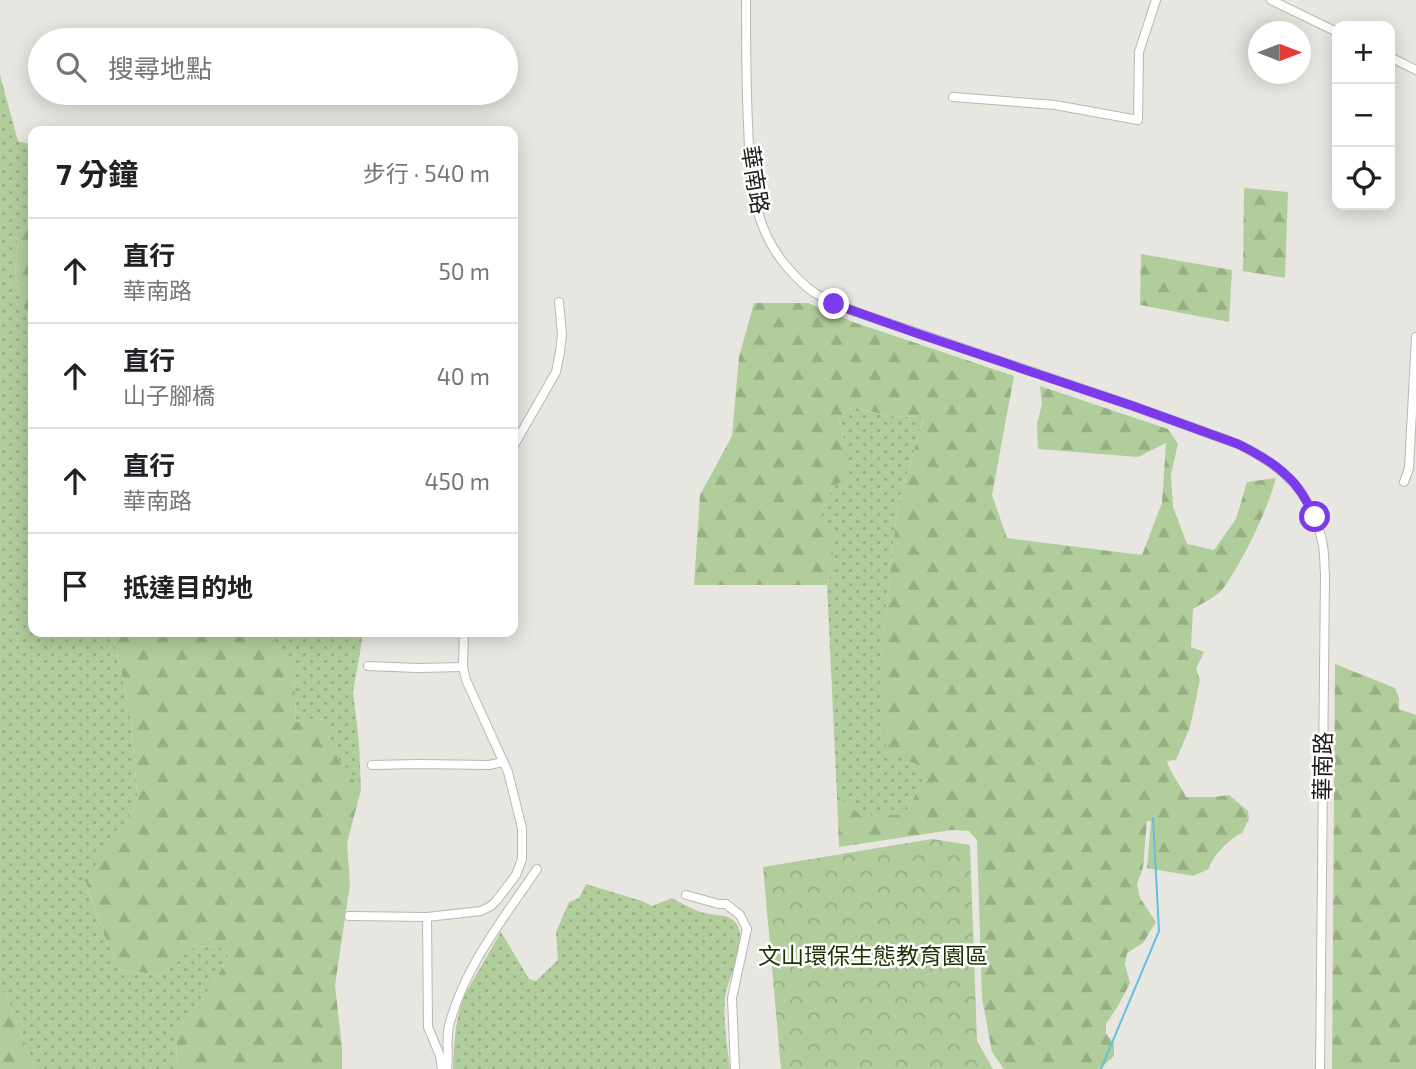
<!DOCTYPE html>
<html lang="zh-TW">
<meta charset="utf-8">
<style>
:root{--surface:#fff;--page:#f2f2f2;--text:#202124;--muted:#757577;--line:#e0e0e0}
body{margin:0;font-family:"Exo 2","Noto Sans TC",sans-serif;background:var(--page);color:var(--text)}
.controls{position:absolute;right:21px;top:21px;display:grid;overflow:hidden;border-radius:14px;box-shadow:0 4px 18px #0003}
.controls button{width:63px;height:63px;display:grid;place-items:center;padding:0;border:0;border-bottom:2px solid var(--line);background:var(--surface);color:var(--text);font:35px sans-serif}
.compass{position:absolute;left:1248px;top:21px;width:63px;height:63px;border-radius:50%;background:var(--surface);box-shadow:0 4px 18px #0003;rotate:90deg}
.stop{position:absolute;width:21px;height:21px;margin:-16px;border:5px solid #7c3aed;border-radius:50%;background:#fff}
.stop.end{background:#7c3aed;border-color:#fff;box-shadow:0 2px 7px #0008}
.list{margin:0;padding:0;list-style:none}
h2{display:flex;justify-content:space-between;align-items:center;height:91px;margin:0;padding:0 28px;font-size:30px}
h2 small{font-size:23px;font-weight:400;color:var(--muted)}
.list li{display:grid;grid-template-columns:46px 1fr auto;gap:21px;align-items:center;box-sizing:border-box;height:105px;padding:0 28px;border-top:2px solid var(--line)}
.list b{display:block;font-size:26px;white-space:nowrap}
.list p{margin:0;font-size:23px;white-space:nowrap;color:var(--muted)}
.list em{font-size:23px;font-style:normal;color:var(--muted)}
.icon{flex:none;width:38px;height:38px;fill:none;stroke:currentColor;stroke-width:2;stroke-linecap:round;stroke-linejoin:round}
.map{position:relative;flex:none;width:1416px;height:1069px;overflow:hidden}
.search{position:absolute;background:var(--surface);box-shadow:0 4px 18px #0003;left:28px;top:28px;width:490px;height:77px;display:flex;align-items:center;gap:18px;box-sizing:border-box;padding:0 24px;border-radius:38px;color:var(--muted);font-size:26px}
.panel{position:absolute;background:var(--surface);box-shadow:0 4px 18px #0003;left:28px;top:126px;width:490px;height:511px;border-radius:14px}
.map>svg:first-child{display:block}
.grass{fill:url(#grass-dots)}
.forest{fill:url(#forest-firs)}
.park{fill:url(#park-crowns)}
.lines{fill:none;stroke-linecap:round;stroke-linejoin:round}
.stream{stroke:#65bfde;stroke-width:2}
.minor-casing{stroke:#b9b7b1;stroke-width:10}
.minor{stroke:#fff;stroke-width:8}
.route{stroke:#7c3aed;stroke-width:9}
.labels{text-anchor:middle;stroke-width:5;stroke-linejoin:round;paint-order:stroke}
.street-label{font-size:23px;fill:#1c1b19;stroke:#fff}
.park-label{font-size:23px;fill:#1d3304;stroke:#fff}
</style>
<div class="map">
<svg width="1416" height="1069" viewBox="0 0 1416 1069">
<defs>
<pattern id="grass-dots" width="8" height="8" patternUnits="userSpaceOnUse" patternTransform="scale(1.75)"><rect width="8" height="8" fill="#b1cd9c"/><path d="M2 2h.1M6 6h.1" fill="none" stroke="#98af86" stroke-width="1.8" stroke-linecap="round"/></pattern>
<pattern id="forest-firs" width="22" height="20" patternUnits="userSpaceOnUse" patternTransform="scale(1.75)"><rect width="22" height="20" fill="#b1cd9c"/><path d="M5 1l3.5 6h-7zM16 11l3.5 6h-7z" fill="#98af86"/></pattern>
<pattern id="park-crowns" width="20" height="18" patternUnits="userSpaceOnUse" patternTransform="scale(1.75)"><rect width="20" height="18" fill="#b1cd9c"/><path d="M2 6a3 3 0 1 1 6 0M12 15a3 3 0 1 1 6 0" fill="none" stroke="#98af86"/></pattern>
</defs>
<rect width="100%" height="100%" fill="#e8e6e0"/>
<!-- grass -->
<g class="grass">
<polygon points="0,75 18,141 33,145 33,221 18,234 15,277 33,338 33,632 112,632 130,710 138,803 85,881 104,935 120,970 161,975 195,946 220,947 229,957 203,998 176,1032 177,1069 35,1069 0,979"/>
<polygon points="853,407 888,416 924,417 898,503 880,661 924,779 905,814 862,816 837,796 827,585 833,564 821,513 832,488 845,446 839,417"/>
<polygon points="268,632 363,632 359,659 353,691 359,743 361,790 339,760 320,718 296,722 294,672"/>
<path d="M586 884 642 901 652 906 672 898C681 903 691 909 701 912 711 916 724 913 733 920 753 936 727 977 725 998 723 1022 727 1045 730 1069H453C454 1043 455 1019 465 994L501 932 529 979 536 981 558 960 556 932 569 902 579 898Z"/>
</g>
<!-- forest -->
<g class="forest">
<polygon points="1244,188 1288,192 1285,278 1243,271"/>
<polygon points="33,221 33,338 15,277 18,234"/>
<polygon points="1141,254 1232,270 1229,322 1140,305"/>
<path d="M754 303H808L853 322 1014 376 992 495 1007 538 1142 555 1162 503 1166 443 1138 457 1038 449 1037 424 1042 404 1040 386 1168 429 1178 444 1171 474 1173 507 1187 544 1214 550 1236 519 1247 482 1276 478C1268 509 1241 566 1221 591 1214 598 1202 603 1193 609L1191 647 1204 652 1196 669 1200 680 1190 727 1176 760 1167 761C1170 773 1180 784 1186 797H1214L1229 795 1248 811 1249 819 1242 833C1230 838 1211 857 1209 869L1193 876 1147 868 1151 821H1147L1143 868 1137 884 1140 898 1156 922 1143 943 1127 953 1125 964 1130 983 1118 1006 1106 1024V1033L1114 1044V1056L1100 1069H1004L992 1052 982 998 977 840 969 831 952 830 839 847 837 796 862 816 905 814 924 779 917 764 886 751 880 661 898 503 924 417 888 416 853 407 839 417 845 446 846 479 832 488 821 513 833 539V564L827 585H694L700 495 732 436 739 357Z"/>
<polygon points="112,632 268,632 294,672 296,722 320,718 339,760 361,790 347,843 350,884 335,985 342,1048 342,1069 177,1069 176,1032 203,998 229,957 220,947 195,946 161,975 120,970 104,935 85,880 138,803 130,710"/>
<polygon points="1335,664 1395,688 1399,698 1399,709 1416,715 1416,1069 1332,1069"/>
<polygon points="0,979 35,1069 0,1069"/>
</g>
<!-- park -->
<polygon class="park" points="932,839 970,845 977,1041 993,1069 781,1069 763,867"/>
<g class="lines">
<!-- stream -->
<polyline class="stream" points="1101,1069 1159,931 1153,818"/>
<defs>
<g id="minor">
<path d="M746 0C746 41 746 82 748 123 750 176 751 226 788 268 796 277 805 287 815 293 829 302 844 307 859 313L1133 406 1238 444C1283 466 1311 491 1322 541 1325 552 1324 564 1325 575L1320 1069"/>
<polyline points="1271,0 1337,32"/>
<polyline points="1390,57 1416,70"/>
<polyline points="953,97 1055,105 1138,120 1139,52 1156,0"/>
<polyline points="513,447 556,372 560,352 562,334 559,302"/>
<polyline points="1404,482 1409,468 1416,337"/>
<polyline points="368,666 417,668 463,667"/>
<polyline points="372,765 418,764 489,765 503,762"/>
<polyline points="686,895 719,904 726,904 740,915 747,929 732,998 735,1069"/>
<polyline points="349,916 427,917 481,911 491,906 497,900 516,875 522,859 522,828 508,772 466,680 463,667 464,632"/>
<polyline points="427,917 428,1027 440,1056 442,1069"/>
<path d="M447 1069C449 1055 446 1039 449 1026 464 967 504 918 537 869"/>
</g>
</defs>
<!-- minor casing -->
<use href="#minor" class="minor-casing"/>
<!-- minor -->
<use href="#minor" class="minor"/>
</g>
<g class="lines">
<!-- route -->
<path class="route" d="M834 304 916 333 1133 406 1238 444C1254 452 1273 462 1286 475 1299 486 1307 502 1315 517"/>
</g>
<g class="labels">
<!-- street labels -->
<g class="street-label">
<text transform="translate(755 180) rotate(81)" y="8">華南路</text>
<text transform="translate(1323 766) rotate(-89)" y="8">華南路</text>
</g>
<!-- park labels -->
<g class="park-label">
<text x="873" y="964">文山環保生態教育園區</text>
</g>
</g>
</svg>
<div class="controls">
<button>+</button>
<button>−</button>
<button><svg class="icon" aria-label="locate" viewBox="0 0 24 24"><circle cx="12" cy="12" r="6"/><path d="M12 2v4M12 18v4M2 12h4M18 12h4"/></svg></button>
</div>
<svg class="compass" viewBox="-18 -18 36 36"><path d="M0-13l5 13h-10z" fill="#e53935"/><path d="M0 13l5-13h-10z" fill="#757577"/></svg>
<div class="stop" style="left:1315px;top:517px"></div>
<div class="stop end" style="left:834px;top:304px"></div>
<div class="search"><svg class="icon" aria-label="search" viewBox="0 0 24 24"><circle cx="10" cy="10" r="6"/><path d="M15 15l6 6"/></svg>搜尋地點</div>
<section class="panel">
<h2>7 分鐘<small>步行 · 540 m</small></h2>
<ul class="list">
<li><svg class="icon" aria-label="ahead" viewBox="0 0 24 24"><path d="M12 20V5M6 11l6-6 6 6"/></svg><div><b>直行</b><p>華南路</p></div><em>50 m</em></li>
<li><svg class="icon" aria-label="ahead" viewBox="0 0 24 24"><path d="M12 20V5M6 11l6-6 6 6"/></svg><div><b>直行</b><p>山子腳橋</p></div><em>40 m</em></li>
<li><svg class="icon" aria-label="ahead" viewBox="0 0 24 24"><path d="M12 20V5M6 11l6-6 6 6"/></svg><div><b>直行</b><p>華南路</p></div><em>450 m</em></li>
<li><svg class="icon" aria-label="arrive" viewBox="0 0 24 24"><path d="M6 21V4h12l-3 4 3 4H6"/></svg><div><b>抵達目的地</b></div></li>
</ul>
</section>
</div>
